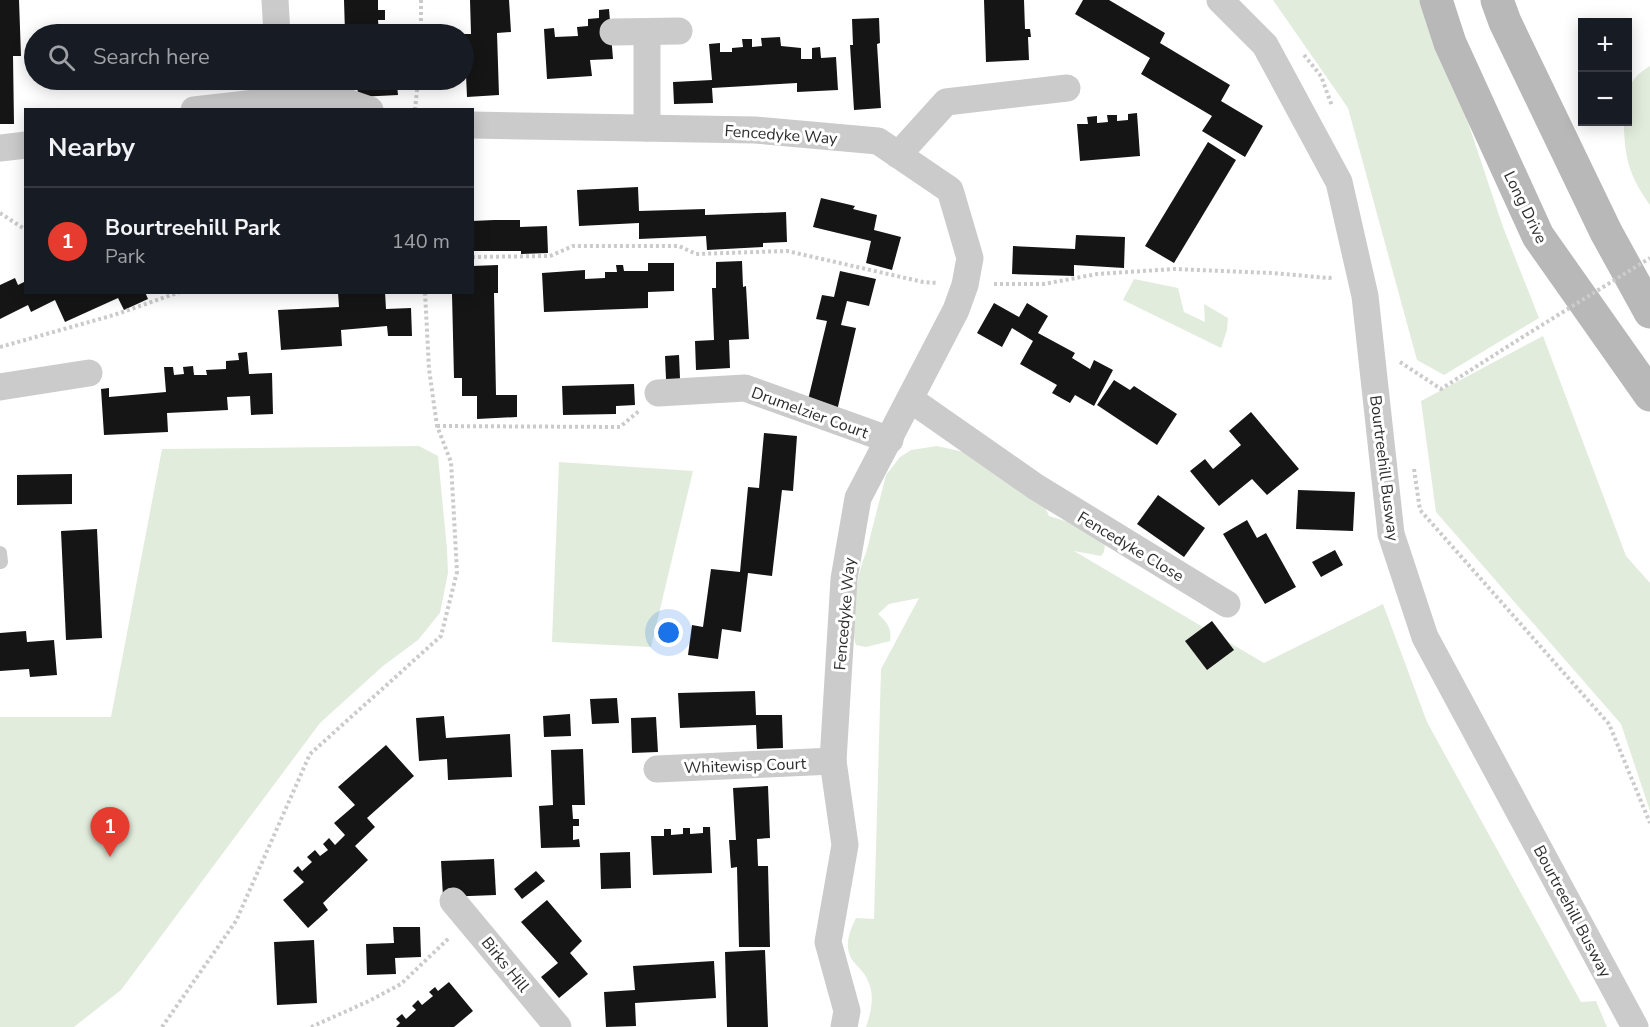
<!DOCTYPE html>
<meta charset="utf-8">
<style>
:root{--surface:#171b24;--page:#242831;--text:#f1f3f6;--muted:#9ea1a6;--line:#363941;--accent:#e63c30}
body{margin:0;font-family:"Nunito Sans",sans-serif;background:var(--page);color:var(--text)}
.controls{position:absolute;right:18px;top:18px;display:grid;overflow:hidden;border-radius:0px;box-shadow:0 3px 15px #0003}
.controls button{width:54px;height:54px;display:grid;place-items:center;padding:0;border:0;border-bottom:2px solid var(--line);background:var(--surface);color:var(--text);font:30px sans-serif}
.you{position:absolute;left:669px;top:633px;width:21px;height:21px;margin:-15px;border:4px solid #fff;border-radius:50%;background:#1a73e8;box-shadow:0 0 0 9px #1a73e833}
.badge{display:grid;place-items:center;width:39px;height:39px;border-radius:50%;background:var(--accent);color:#fff;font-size:20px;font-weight:700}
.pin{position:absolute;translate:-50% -50px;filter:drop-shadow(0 2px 3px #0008)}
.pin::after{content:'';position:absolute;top:32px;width:21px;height:18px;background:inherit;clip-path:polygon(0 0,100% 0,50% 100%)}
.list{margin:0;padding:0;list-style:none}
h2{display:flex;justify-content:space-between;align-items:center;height:78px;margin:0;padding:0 24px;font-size:26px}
h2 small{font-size:20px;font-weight:400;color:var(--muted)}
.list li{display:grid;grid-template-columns:39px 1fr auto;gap:18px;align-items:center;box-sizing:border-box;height:108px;padding:0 24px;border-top:2px solid var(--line)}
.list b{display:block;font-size:22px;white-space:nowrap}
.list p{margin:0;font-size:20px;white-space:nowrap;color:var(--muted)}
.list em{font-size:20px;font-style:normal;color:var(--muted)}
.icon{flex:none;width:33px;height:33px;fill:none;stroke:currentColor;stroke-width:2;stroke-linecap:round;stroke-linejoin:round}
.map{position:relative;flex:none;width:1650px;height:1027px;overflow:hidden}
.search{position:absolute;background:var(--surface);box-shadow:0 3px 15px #0003;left:24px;top:24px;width:450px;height:66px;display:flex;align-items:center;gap:15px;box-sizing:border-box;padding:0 21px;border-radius:33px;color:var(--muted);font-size:22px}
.panel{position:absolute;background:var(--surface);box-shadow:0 3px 15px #0003;left:24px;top:108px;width:450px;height:186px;border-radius:0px}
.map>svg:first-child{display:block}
.green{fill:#e2ecdc}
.building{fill:#151515}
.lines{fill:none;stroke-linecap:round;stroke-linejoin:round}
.path{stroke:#cbcbcb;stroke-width:4;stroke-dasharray:3 3;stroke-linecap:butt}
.lane{stroke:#cbcbcb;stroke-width:14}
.street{stroke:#cbcbcb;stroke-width:27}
.secondary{stroke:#b8b8b8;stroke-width:33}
.path-bridge{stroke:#cbcbcb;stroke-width:4;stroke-dasharray:3 3;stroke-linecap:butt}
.labels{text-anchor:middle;stroke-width:6;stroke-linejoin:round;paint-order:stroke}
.street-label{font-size:16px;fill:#2e2e2e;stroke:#fff}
</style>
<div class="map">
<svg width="1650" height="1027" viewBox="0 0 1650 1027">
<rect width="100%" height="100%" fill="#fff"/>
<!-- green -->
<g class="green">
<polygon points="1273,0 1427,0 1503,227 1539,318 1444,375 1417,360 1348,108"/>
<path d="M1650 66V205C1629 176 1624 156 1624 122H1628C1628 93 1624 82 1650 66Z"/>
<polygon points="1134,279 1178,288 1184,312 1205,322 1204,304 1228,318 1227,330 1221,348 1123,300"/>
<polygon points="1543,336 1626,556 1650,583 1650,811 1621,724 1436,512 1421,401"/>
<polygon points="419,446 438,456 447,549 448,573 440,613 418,640 383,666 320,723 121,990 74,1027 0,1027 0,717 111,717 162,449"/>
<path d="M937 446 968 453 1044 504 1049 516 1075 524 1105 545 1104 552 1101 556 1074 551 1264 663 1383 604 1427 722 1581 1002 1596 1001 1607 1027H866C871 1013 875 995 868 981 865 972 856 966 851 958 844 945 850 930 856 918L874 919 881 669 919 598 889 604 878 614C887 622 892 628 890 641L866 647 856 645C849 627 857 571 866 553L886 475 900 457 911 450Z"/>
<polygon points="559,462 693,471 651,647 552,642"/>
</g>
<!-- building -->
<g class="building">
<polygon points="0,0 19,0 21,56 13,56 14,124 0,124"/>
<polygon points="344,0 378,0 378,10 385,10 385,20 378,20 379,32 395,31 395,34 345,33"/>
<polygon points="470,0 509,0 511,32 497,33 499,95 467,97 466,75 464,75 464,34 471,34"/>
<polygon points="984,0 1024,0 1025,29 1030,29 1031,37 1028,37 1029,60 986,62"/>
<polygon points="1083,0 1109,0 1165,33 1160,43 1230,85 1221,101 1263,126 1245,157 1202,131 1212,116 1141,74 1150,58 1075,14"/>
<polygon points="609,9 613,59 590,60 592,76 547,79 544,29 554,28 555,37 578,36 577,27 588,26 588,19 599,18 599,10"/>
<polygon points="879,18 880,43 877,44 881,108 854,110 850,45 853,45 852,19"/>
<polygon points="780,37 781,46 801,48 801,59 812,59 812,48 820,47 821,58 836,57 838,90 797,92 797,83 712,88 713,103 674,104 673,82 712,80 709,44 720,43 720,52 732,52 732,48 743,47 742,39 752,39 752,47 762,46 761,38"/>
<polygon points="84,80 124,80 125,87 84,89"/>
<polygon points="170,80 208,80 209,86 170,87"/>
<polygon points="357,80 390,80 391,85 397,85 398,95 358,97"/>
<polygon points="1137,113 1140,156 1080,161 1077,124 1088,124 1087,117 1097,116 1097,123 1108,122 1107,115 1117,115 1117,121 1128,120 1128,114"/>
<polygon points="1208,142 1236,160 1174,263 1145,246"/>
<polygon points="638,187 639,211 705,209 705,215 786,212 787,242 763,243 763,247 707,250 706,236 639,239 639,223 579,226 577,190"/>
<polygon points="821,198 855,206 853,209 877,215 874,230 901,237 892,270 866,263 871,241 813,227"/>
<polygon points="494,220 520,220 520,227 547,226 548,253 521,254 521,251 472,251 472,221"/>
<polygon points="1076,235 1125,237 1124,268 1074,265 1074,276 1012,274 1013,246 1075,249"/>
<polygon points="742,261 743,287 746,286 749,339 729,340 730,368 696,370 695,341 714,340 712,288 716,288 716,262"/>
<polygon points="648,263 674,263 674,291 648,292 648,308 544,312 542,273 585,270 585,279 605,278 605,272 617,272 616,265 623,265 624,271 648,271"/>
<polygon points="498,265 498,293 494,293 496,395 517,395 517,417 477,419 477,396 462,396 462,378 454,378 452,294 472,292 472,266"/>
<polygon points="840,271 876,279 869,306 847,301 841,325 856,328 837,411 807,404 827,321 816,319 822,295 834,297"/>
<polygon points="15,278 18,285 26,281 26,292 145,292 148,299 124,310 118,298 65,322 55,300 31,312 28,305 0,319 0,285"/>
<polygon points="338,292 385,292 386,309 411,308 412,336 388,336 387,326 341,330 342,346 281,350 278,310 339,307"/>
<polygon points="994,303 1019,317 1027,303 1048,316 1038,333 1075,353 1072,358 1090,369 1094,360 1113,370 1094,406 1075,395 1070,403 1052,393 1057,385 1020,364 1033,341 1012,328 1002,347 977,333"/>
<polygon points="247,352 249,374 272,373 273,414 251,415 250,396 227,397 228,410 167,413 168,432 104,435 101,389 109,388 109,397 166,392 164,367 173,367 174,375 184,374 183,367 193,366 194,375 207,375 206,370 226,369 226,361 239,360 238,353"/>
<polygon points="679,355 680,379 666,379 665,356"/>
<polygon points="1114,380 1130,390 1134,386 1177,414 1157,445 1097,405"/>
<polygon points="634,384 635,405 616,406 616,414 563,415 562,386"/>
<polygon points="1251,412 1299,469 1267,495 1252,479 1219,506 1190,471 1205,459 1213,469 1241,445 1229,431"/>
<polygon points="764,433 797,436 793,491 782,490 772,576 748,573 741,632 722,629 718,659 688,655 692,625 703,627 711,569 740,572 748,487 759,488"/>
<polygon points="72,474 72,504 17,505 17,475"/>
<polygon points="1298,490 1355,492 1353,531 1296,529"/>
<polygon points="1158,495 1205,528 1184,557 1137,524"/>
<polygon points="1247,520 1257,538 1266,533 1296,587 1265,604 1223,534"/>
<polygon points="97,529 102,638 66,640 61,531"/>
<polygon points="1335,550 1343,565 1321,577 1312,562"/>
<polygon points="1212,621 1234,650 1207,670 1185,641"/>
<polygon points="26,631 27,642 54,640 57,675 30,677 29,669 0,671 0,633"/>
<polygon points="755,691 756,715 782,715 783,748 757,749 756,725 680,728 678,693"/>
<polygon points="617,698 619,723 592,724 590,699"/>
<polygon points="570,714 571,736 544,737 543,716"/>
<polygon points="444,716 446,738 510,734 512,777 448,780 447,759 419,761 416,718"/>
<polygon points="656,717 658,752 632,753 631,718"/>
<polygon points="386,745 414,776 367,818 375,827 355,846 368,860 323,903 328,910 308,928 283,900 304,882 293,871 298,866 302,871 312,862 307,857 315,850 320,856 328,850 323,844 329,838 335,845 345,835 334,823 355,805 338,787"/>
<polygon points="583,749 585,805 572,805 573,819 579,819 579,826 573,826 573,840 579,839 580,847 541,848 539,806 553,805 551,750"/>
<polygon points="768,786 770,838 757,839 758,866 768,866 770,947 739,947 737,867 731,868 729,840 736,840 733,788"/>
<polygon points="703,827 710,827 712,873 653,875 651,836 664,836 664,829 671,829 671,835 683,834 683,828 690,828 690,834 703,833"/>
<polygon points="630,852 631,888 601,889 600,853"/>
<polygon points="494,859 496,895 443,897 441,861"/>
<polygon points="536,871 545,881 522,899 514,889"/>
<polygon points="547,900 582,941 570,953 588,974 559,998 541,977 558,963 521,922"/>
<polygon points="393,927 420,927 421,957 395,958 396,974 367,975 366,944 394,943"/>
<polygon points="314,940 317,1003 277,1005 274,942"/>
<polygon points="765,950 768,1027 727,1027 725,952"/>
<polygon points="714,961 716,998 635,1003 636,1026 606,1027 604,992 635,990 633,966"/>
<polygon points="449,982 473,1011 454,1027 396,1027 400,1023 396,1019 402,1014 406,1019 416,1010 412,1006 418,1000 422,1005 433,996 429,992 435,987 438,991"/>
</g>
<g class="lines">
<!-- path -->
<g class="path">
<polyline points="421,0 421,34"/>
<polyline points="1304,55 1321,76 1332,106"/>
<polyline points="415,110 418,80"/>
<polyline points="0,213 26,230"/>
<polyline points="472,257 550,256 573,246 679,246 696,254 787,251 923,282 938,283"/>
<polyline points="994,284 1044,284 1097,274 1174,269 1272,273 1329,278 1333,277"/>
<polyline points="0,347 114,315 180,292"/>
<polyline points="1400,362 1441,389 1521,338"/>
<polyline points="437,426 620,427 640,410"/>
<polyline points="1414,469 1420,510 1609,724 1650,823"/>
<polyline points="162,1027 236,921 310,754 441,636 457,572 451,462 437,426 429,369 425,292"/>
<polyline points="311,1027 369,1001 401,984 450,937"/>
</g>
<!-- lane -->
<polyline class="lane" points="0,553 1,562"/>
<!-- street -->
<g class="street">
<polyline points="275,0 277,34"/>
<polyline points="1220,0 1265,45 1339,182 1365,296 1391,534 1425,637 1635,1027"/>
<polyline points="613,32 679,31"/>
<polyline points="647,32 647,128"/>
<polyline points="194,110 280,100 341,100 370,110"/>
<polyline points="472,125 755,130 878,141 950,190 970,258 965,285 956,310 858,498 844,579 833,761 845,845 828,942 847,1011 844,1027"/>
<polyline points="0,148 26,145"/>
<polyline points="898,155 946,102 1067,88"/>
<polyline points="0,387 89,373"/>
<polyline points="658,393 745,388 890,440"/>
<polyline points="910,399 1036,487 1227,604"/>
<polyline points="657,769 833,761"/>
<polyline points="453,901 558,1027"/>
</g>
<!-- secondary -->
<g class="secondary">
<polyline points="1436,0 1450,43 1538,236 1650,395"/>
<polyline points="1497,0 1505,22 1606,232 1650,312"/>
</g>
<!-- path-bridge -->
<polyline class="path-bridge" points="1521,338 1650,258"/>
</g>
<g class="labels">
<!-- street labels -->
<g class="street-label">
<text transform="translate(781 134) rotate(4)" y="6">Fencedyke Way</text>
<text transform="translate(1526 207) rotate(64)" y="6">Long Drive</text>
<text transform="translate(810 412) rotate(20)" y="6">Drumelzier Court</text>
<text transform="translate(1385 468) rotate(83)" y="6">Bourtreehill Busway</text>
<text transform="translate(1131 546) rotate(31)" y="6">Fencedyke Close</text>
<text transform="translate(844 614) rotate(-85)" y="6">Fencedyke Way</text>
<text transform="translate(745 765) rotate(-2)" y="6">Whitewisp Court</text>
<text transform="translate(1573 911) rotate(62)" y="6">Bourtreehill Busway</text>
<text transform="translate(506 964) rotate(51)" y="6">Birks Hill</text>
</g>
</g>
</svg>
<div class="controls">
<button>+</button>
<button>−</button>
</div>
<div class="you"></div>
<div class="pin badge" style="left:110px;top:857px">1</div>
<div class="search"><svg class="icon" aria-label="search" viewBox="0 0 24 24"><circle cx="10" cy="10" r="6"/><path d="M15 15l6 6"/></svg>Search here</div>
<section class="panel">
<h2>Nearby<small></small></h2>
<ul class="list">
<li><span class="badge">1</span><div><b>Bourtreehill Park</b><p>Park</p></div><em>140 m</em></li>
</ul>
</section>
</div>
